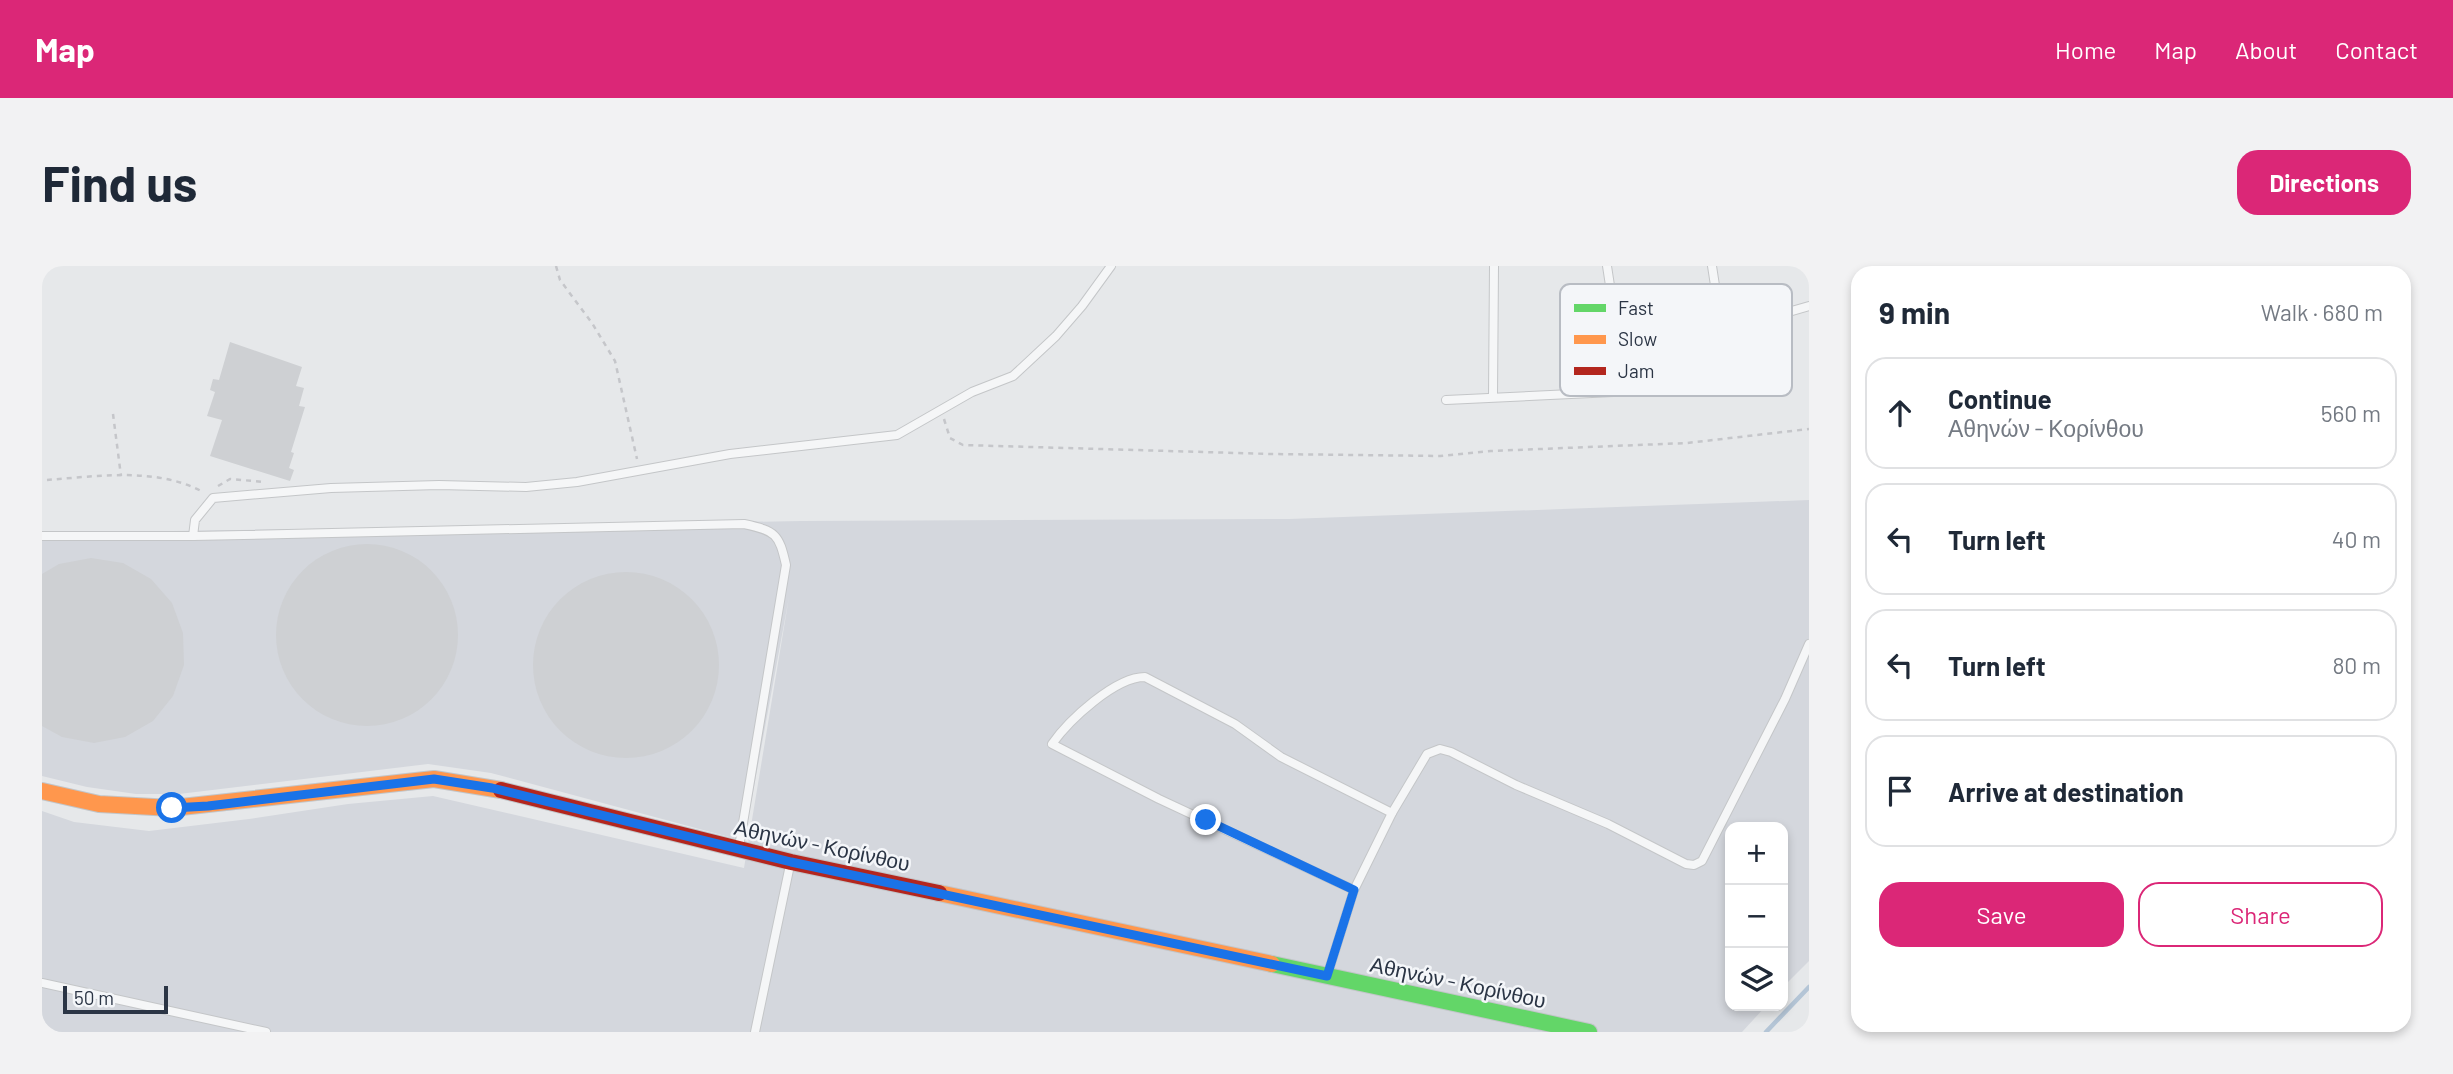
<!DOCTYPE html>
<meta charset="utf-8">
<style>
:root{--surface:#fff;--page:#f2f2f3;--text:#1f2937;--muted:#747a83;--line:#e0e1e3;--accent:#db2777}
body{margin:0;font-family:Barlow,sans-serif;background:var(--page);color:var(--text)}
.controls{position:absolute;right:21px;bottom:21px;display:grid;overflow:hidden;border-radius:14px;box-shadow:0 4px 10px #0003}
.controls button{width:63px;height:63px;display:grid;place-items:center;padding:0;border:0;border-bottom:2px solid var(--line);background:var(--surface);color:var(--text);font:35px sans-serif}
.scale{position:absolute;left:21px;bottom:18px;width:105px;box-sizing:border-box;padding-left:7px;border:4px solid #2b3545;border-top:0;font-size:19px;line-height:24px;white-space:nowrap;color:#2b3545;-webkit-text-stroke:5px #f4f6f9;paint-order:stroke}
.stop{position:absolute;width:21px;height:21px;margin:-16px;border:5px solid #1a73e8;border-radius:50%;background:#fff}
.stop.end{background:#1a73e8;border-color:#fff;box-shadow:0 2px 7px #0008}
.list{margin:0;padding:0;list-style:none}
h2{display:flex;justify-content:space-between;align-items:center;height:91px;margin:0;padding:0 28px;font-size:30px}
h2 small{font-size:23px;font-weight:400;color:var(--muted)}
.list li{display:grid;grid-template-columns:46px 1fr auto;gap:21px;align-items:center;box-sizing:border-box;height:112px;margin:0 14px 14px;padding:0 14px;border:2px solid var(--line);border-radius:21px}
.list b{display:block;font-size:26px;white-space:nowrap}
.list p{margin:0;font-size:23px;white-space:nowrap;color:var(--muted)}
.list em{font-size:23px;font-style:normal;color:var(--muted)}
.actions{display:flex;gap:14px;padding:21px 28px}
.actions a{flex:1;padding:16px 0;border:2px solid var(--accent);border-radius:21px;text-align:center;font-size:24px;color:var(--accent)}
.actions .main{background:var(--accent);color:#fff}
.icon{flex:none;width:38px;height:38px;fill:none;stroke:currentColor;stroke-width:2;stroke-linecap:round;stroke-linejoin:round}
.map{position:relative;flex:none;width:1767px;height:766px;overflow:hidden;border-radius:21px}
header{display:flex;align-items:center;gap:42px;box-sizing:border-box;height:98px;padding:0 35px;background:var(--accent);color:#fff}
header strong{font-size:33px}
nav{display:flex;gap:38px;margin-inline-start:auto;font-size:24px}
.intro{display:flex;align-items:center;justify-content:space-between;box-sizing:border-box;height:168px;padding:0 42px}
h1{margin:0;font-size:49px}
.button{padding:18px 32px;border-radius:21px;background:var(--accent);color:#fff;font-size:24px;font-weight:700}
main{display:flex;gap:42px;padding:0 42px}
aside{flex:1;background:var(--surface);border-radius:21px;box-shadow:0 4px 10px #0003}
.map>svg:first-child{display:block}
.built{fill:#d4d7dd}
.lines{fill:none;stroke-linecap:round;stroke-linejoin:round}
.stream{stroke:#b4c5d6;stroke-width:4.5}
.building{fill:#ced0d3}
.lane-casing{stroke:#c4c6c8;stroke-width:10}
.fast-casing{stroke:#c2c5c8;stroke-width:18}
.slow-casing{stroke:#c2c5c8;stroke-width:18}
.jam-casing{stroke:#c2c5c8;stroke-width:18}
.path{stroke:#c5c6ca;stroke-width:2.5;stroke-dasharray:5 5;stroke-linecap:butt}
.lane{stroke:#f5f6f7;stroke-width:8}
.fast{stroke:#63d668;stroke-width:16}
.slow{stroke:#ff974d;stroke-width:16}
.jam{stroke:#b3261e;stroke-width:16}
.route{stroke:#1a73e8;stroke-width:9}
.labels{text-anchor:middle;stroke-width:5;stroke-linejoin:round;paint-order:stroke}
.street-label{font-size:21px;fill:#2b3545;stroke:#f4f6f9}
.key{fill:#f4f6f9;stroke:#b8bcc3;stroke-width:2}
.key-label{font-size:19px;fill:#2b3545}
</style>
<header>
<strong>Map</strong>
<nav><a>Home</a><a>Map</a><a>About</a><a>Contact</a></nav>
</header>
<div class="intro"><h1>Find us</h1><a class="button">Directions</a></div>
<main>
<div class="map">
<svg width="1767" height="766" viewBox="0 0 1767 766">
<rect width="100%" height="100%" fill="#e6e8ea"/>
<!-- built -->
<polygon class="built" points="1767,234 1767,695 1741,721 1741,561 1688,561 1688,740 1724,740 1700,766 0,766 0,545 32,556 107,565 207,553 306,538 391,530 702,602 747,331 702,575 449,507 386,498 137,528 94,528 45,521 0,510 0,272 131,265 760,255 1247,253"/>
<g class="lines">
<!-- stream -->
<polyline class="stream" points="1724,766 1767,721"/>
</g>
<!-- building -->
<g class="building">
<polygon points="188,76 260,101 254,120 262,122 257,140 263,141 249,186 252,187 247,202 252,204 248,215 168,190 180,154 165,150 173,126 168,124 171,113 177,114"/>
<circle cx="325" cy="369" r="91"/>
<polygon points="49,292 81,297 109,313 130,337 141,367 142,399 131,430 111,455 83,471 52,477 20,471 0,460 0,308 17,298"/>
<circle cx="584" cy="399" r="93"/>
</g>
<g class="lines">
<defs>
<g id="lane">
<polyline points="1565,0 1584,124"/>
<polyline points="1670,0 1680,65"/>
<polyline points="1633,79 1767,40"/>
<polyline points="1451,131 1452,0"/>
<polyline points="1404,134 1634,123"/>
<path d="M0 270H151L702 258C734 265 737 268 744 299L697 581"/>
<polyline points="151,270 153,254 171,232 289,222 397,219 484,221 535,216 688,188 855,169 930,126 971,110 1014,70 1040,40 1069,0"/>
<path d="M1312 624 1117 533 1010 478C1027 454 1073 411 1103 411L1193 458 1239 491 1350 547"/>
<polyline points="1286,707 1312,624 1350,547 1385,488 1398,483 1409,486 1474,519 1566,558 1644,598 1652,599 1660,595 1743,433 1767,378"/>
<polyline points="0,717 224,766"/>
<polyline points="713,766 748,599"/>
</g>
<polyline id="fast" points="1230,698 1547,766"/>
<g id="slow">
<polyline points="0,525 57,538 130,542 392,513 459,524"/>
<polyline points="897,627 1230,698"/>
</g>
<polyline id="jam" points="459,524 749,596 897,627"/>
</defs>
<!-- lane casing -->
<use href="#lane" class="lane-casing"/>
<!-- fast casing -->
<use href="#fast" class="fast-casing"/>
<!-- slow casing -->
<use href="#slow" class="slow-casing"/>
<!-- jam casing -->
<use href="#jam" class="jam-casing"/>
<!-- path -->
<g class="path">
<polyline points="514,0 518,14 550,57 573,95 595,193"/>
<polyline points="71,148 79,210"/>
<polyline points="902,153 908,172 921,179 1229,188 1398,190 1449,185 1645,177 1767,163"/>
<path d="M5 214C56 210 115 201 161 226"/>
<polyline points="176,220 188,213 223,216"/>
</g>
<!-- lane -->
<use href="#lane" class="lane"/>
<!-- fast -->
<use href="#fast" class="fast"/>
<!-- slow -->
<use href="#slow" class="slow"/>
<!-- jam -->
<use href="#jam" class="jam"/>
</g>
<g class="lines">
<!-- route -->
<polyline class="route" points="130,542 166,540 392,513 450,522 749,596 1285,710 1312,624 1164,554"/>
</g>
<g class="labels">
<!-- street labels -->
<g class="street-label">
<text transform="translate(780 580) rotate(12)" y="7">Αθηνών - Κορίνθου</text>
<text transform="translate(1416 717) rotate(12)" y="7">Αθηνών - Κορίνθου</text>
</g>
</g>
<!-- legend -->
<rect x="1518" y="18" width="232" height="112" rx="10" class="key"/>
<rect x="1532" y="38" width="32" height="8" fill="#63d668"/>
<rect x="1532" y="69" width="32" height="9" fill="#ff974d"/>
<rect x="1532" y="101" width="32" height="8" fill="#b3261e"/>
<g class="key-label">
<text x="1576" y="49">Fast</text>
<text x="1576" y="80">Slow</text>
<text x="1576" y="112">Jam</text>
</g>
</svg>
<div class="controls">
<button>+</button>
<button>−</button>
<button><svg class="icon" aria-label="layers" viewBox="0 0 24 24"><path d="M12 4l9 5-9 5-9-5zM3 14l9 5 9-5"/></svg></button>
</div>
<div class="scale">50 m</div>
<div class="stop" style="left:130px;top:542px"></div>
<div class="stop end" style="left:1164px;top:554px"></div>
</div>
<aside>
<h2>9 min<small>Walk · 680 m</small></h2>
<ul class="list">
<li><svg class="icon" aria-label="ahead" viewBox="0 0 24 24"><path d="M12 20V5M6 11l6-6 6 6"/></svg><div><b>Continue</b><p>Αθηνών - Κορίνθου</p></div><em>560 m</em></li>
<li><svg class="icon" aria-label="left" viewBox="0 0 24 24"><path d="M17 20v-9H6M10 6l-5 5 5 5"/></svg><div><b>Turn left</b></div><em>40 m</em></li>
<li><svg class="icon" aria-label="left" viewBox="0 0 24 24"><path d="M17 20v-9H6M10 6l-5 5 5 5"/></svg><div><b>Turn left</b></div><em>80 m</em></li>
<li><svg class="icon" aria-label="arrive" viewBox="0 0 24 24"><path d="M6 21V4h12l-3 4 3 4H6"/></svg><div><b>Arrive at destination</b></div></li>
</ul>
<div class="actions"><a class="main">Save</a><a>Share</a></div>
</aside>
</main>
